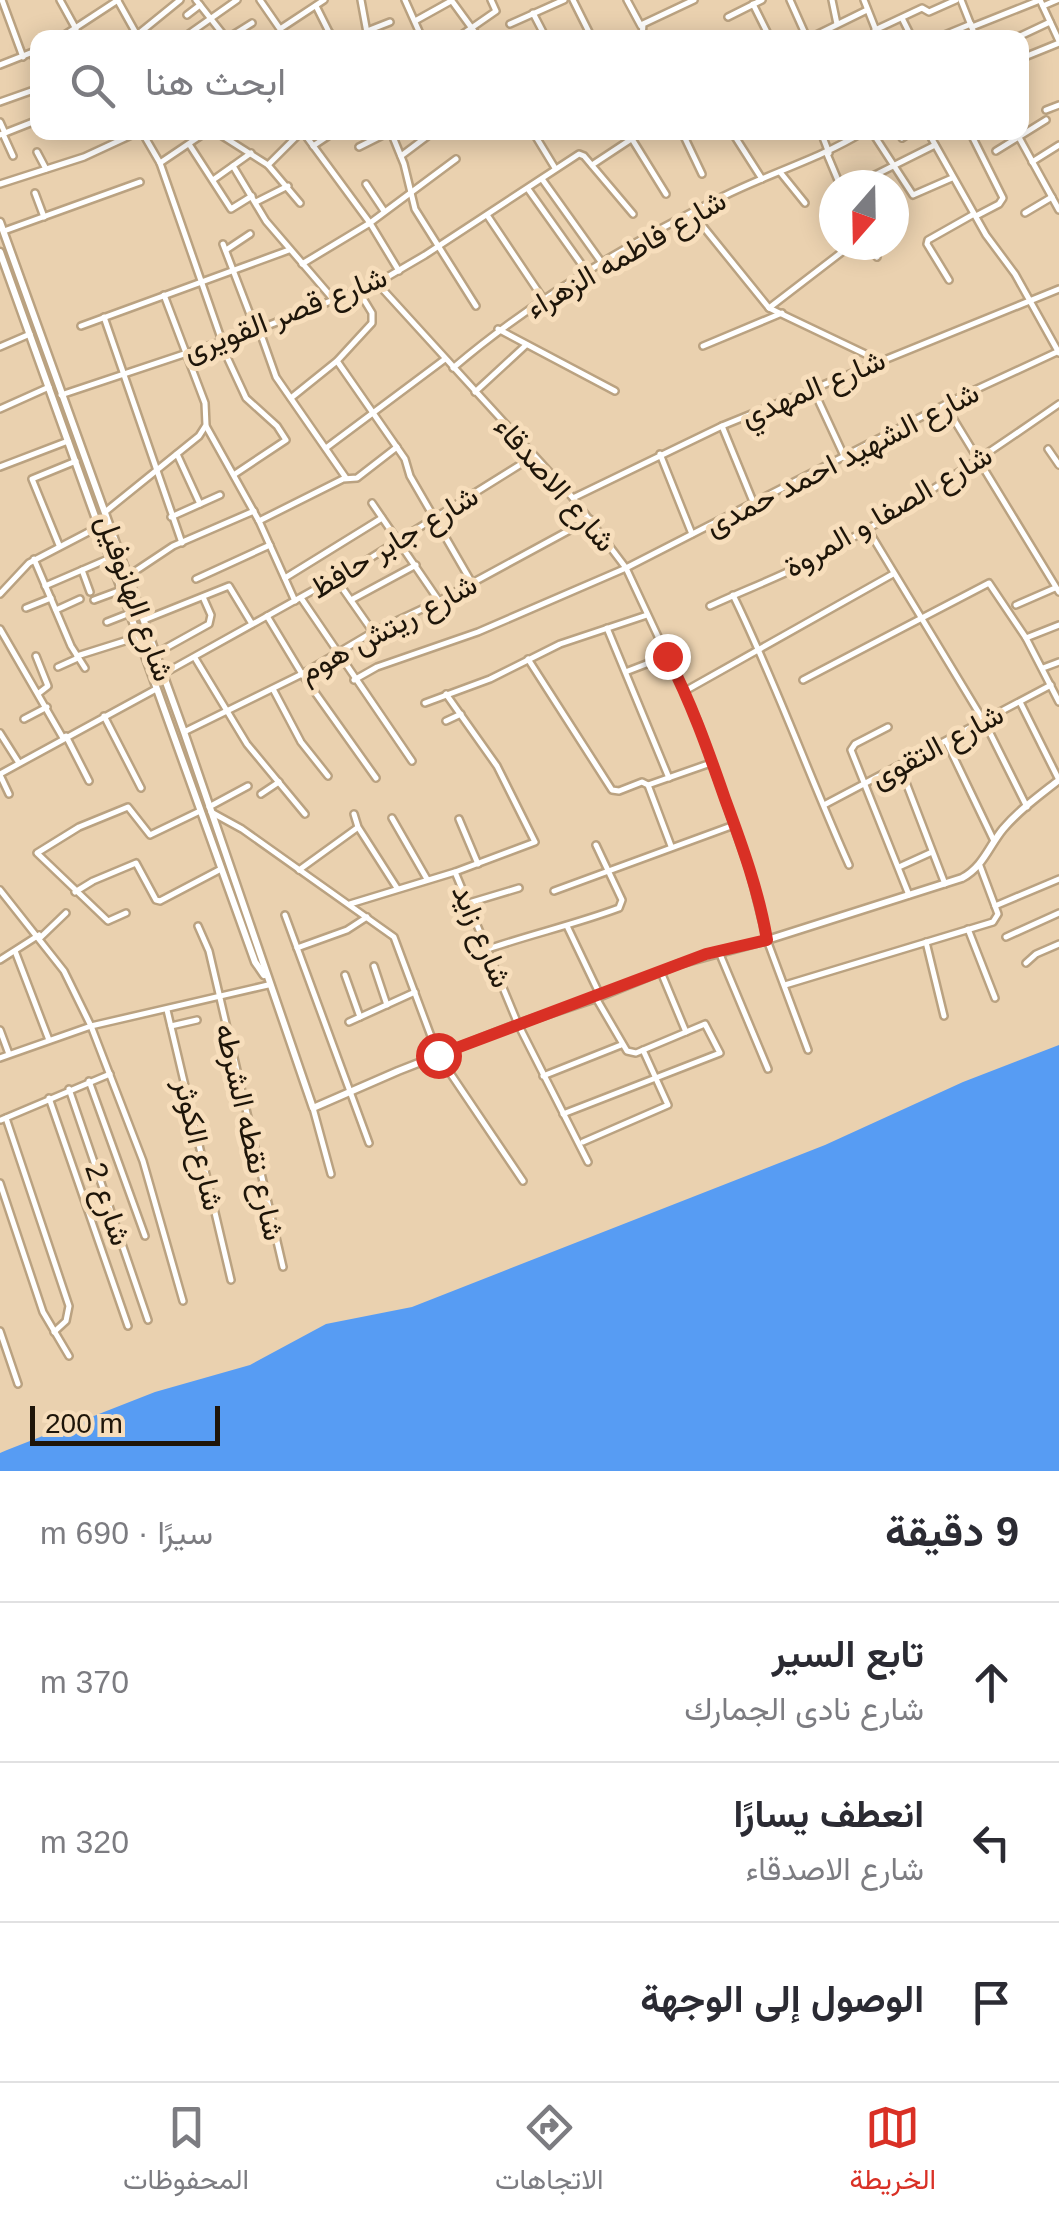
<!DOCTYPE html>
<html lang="ar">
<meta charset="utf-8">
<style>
:root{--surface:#fff;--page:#f2f2f3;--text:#2b2b33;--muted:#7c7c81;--line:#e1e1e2;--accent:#d93025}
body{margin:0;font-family:Helvetica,Vazirmatn,sans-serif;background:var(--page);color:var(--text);direction:rtl}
.compass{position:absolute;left:819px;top:170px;width:90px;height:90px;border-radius:50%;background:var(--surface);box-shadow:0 5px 25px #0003;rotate:200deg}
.scale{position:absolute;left:30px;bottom:25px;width:190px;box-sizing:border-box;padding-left:10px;border:5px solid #1e1509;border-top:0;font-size:28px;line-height:35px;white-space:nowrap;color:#1e1509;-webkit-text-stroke:8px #f7debc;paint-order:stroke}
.stop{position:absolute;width:30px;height:30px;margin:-22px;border:8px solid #d93025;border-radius:50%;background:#fff}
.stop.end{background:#d93025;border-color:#fff;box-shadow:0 2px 10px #0008}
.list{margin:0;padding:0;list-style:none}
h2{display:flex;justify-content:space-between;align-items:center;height:130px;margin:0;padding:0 40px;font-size:42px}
h2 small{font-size:32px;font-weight:400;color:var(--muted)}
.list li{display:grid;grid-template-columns:65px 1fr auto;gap:30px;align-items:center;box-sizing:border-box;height:160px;padding:0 40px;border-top:2px solid var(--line)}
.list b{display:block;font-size:38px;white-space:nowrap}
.list p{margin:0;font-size:32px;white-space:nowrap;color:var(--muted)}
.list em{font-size:32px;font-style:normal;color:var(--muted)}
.icon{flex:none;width:55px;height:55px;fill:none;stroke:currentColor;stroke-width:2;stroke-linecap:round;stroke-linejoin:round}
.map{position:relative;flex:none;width:1059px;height:1471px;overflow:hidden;direction:ltr}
.search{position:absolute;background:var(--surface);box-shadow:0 5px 25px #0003;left:30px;right:30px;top:30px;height:110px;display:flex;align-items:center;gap:25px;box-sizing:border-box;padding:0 35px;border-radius:20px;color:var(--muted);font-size:38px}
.sheet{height:610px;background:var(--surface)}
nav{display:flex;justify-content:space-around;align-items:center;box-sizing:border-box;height:140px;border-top:2px solid var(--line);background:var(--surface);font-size:28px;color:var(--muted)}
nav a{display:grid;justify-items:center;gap:5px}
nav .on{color:var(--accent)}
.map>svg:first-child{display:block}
.water{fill:#579cf3}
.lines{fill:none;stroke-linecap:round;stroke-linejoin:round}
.minor-casing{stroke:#baa281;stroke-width:10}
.tertiary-casing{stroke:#baa281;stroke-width:11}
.minor{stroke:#fff;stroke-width:5}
.tertiary{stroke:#fff;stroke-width:6}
.route{stroke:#d93025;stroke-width:12}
.labels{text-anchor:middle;stroke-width:10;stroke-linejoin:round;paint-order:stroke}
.street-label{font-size:30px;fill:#1e1509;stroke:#f7debc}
</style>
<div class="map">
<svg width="1059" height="1471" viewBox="0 0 1059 1471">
<rect width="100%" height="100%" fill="#ead1af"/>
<!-- water -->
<polygon class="water" points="1059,1045 1059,1471 0,1471 0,1453 7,1450 155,1392 250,1365 326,1324 412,1307 825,1145 963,1082"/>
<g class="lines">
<defs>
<g id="minor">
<polyline points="2,0 23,57"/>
<polyline points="60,0 76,29"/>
<polyline points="196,0 226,38"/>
<polyline points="260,0 280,29 324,0"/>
<polyline points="361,0 368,38"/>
<polyline points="405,0 422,38"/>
<polyline points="573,0 592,38"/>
<polyline points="627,0 641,26"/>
<polyline points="790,0 807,38"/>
<polyline points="832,0 837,24"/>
<polyline points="864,0 879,38"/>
<polyline points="961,0 976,38"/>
<polyline points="1040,0 1059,41"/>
<polyline points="118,1 137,35"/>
<polyline points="452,1 479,38"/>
<polyline points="753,4 770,38"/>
<polyline points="316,6 332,38"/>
<polyline points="1043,6 1057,0"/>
<polyline points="533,13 546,38"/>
<polyline points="187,15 200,5"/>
<polyline points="728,17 762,0"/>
<polyline points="902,18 912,38"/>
<polyline points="415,21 451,1"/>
<polyline points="510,24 564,0"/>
<polyline points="972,27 1040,0"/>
<polyline points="875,30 922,8 929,12 956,0"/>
<polyline points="367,31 390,22"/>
<polyline points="137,35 180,0"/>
<polyline points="60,38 118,0"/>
<polyline points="183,38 237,0"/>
<polyline points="228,38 252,23"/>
<polyline points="321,38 330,33"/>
<polyline points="457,38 496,11 491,0"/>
<polyline points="642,38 643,24 694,0"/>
<polyline points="720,38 721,37"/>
<polyline points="810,38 867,10"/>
<polyline points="937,38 971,24"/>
<polyline points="1016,38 1050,22"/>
<polyline points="32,53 38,66"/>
<polyline points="1027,56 1059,43"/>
<polyline points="0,65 38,50"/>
<polyline points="0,102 31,91"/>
<polyline points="1046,110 1059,105"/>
<polyline points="0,122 5,133"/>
<polyline points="142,132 160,163 222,341"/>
<polyline points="216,132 268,165 300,203"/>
<polyline points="303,132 370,223 399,271"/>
<polyline points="391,132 404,164 415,209 476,306"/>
<polyline points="533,132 555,168"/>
<polyline points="682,132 702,174"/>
<polyline points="732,132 762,179"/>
<polyline points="821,132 829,153"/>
<polyline points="872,132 913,195 952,178"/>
<polyline points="928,132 986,235 1015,274 1059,353"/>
<polyline points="970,132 1003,198 999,204 976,216"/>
<polyline points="1016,132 1059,210"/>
<polyline points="3,134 13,156"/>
<polyline points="983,134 985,132"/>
<polyline points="0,135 38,120"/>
<polyline points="902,138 911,132"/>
<polyline points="632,139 666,194"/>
<polyline points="189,144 231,209 252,196"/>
<polyline points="313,146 334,132"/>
<polyline points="359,147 389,132"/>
<polyline points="996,151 1046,120"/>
<polyline points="37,152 46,169"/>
<polyline points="827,154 840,185"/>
<polyline points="401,156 429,135"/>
<polyline points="1032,162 1059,145"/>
<polyline points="160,163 206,132"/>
<polyline points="268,165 301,132"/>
<polyline points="592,165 642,132"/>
<polyline points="233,166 266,221 333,299"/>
<polyline points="780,172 805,203"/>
<polyline points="542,179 602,263"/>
<polyline points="213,180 251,153"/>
<polyline points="0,184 84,157 138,132"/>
<polyline points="366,184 384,211"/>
<polyline points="855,185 935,145"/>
<polyline points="528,189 587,272"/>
<polyline points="35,193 44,217"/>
<polyline points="256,202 288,186"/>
<polyline points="1025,213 1052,197"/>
<polyline points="693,214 769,308 878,360"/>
<polyline points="487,215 544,300"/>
<polyline points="4,231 140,182"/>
<polyline points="223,244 256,330"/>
<polyline points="869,245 877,257"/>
<polyline points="226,250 250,234"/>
<polyline points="302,264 370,223 456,159"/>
<polyline points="949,280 927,244 928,240 974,214"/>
<polyline points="377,283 573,498 626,568 697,720 750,872 767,940 808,1050"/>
<polyline points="769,308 851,245"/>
<polyline points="104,317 182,543"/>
<polyline points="81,326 289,250"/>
<polyline points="259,329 276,377 346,478"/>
<polyline points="498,329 615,391"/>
<polyline points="220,342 246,398 277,426 286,440 235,474"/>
<polyline points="703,346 782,313"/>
<polyline points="0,347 30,334"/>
<polyline points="337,361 405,459 410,476 472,583"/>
<path d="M453 368C534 299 629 243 724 196 770 173 819 159 863 132"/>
<polyline points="813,389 845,458"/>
<polyline points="475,392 526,345"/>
<polyline points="61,395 259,329 377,283 425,255 579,154 584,156 633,214"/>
<polyline points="291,398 337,361 372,323 372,313 358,290"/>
<polyline points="945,405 1059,592"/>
<polyline points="0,409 49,387"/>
<polyline points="206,426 259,521 295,601"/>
<polyline points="722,426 754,504"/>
<polyline points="326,448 445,359"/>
<polyline points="1048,449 1059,465"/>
<polyline points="177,454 200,504"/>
<polyline points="660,454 692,534"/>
<polyline points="0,467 68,441"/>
<polyline points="573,498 722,426 1059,289"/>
<polyline points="372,503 439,601"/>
<polyline points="105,512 199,436 206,425 205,403 164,295"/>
<polyline points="171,517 220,495"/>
<polyline points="259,521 343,479 357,478 397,447"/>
<polyline points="867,528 985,723 1027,807"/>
<polyline points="59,545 32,479 76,461"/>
<polyline points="34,559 71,646 85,668"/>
<polyline points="82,570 90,592"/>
<polyline points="128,576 173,546 254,511"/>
<polyline points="285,578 382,518"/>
<polyline points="196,579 270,545"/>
<polyline points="336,579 373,632"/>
<polyline points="45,586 110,558"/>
<polyline points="0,594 29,563 100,526"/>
<path d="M733 595C776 683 809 776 849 865"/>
<polyline points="301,598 412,761"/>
<polyline points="94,600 121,590"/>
<polyline points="351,600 416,565"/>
<polyline points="1016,605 1055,588"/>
<path d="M710 606C740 592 772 580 802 565 892 519 977 461 1059 404"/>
<polyline points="26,608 51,598"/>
<polyline points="56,610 80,599"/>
<polyline points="267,616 302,674 376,778"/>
<polyline points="144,620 229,586 252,624"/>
<polyline points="107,622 130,613"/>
<polyline points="607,628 669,778"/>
<polyline points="0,629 63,738"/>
<polyline points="1026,638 1059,625"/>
<polyline points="155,654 209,624 211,615 203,597"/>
<polyline points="36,656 48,686 39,693"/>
<polyline points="77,656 147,634"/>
<polyline points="195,658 247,744 305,814"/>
<polyline points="528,659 612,790 619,791 642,782 648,785 671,846"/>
<polyline points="58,667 78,658"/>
<polyline points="1043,668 1059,662"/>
<polyline points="628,671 667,656"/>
<polyline points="163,674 364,562 534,456"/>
<polyline points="354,680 377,667 478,632 626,568 964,395 1059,351"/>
<polyline points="803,680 989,583 1026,638 1059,702"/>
<polyline points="273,689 301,742 328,776"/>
<polyline points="685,691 893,574"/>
<polyline points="1020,702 1059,780"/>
<polyline points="425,703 490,679 560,644 647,615"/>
<polyline points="104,716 141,788"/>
<polyline points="24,719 47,707"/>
<polyline points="446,721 461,714"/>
<polyline points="888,727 855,744 851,750 909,895"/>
<polyline points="184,732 302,674 373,632 439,601 590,519"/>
<polyline points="0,733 19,763"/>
<polyline points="66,736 89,781"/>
<polyline points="947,743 994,841"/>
<polyline points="900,767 945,884"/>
<polyline points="0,774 156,689"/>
<polyline points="0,775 9,794"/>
<polyline points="648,785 711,763"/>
<polyline points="261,794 279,782"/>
<polyline points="824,805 1051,685"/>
<polyline points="209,807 248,786"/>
<polyline points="211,812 242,829 394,937 438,1055 523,1181"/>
<polyline points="354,814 358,827 397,888"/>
<polyline points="392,818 427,879"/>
<polyline points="459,819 478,864"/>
<polyline points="899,867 932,852"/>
<polyline points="299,870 357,828"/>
<polyline points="455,872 518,1024 588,1162"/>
<polyline points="0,890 64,971 91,1026 143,1161 183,1301"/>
<polyline points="554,891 734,825"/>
<polyline points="75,892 93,881 136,863 156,900 160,901 221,869"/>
<polyline points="469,903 519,888"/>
<polyline points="350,904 455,872 535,842 497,766 446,694"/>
<polyline points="995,906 1059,879"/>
<polyline points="126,913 108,921 37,853 79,827 128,807 150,835 200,811"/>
<polyline points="285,915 369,1143"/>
<polyline points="198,926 209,951 283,1267"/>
<polyline points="567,926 600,995"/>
<polyline points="968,929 995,998"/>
<polyline points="41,937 66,913"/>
<polyline points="1006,937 1059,913"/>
<polyline points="926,942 944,1016"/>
<polyline points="297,948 347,930 367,917"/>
<path d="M488 949C532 934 576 924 619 908L622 900 596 845"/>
<polyline points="15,951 49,1040"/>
<polyline points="719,952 768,1069"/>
<polyline points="0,960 39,935"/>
<polyline points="1026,963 1036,954 1059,944"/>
<polyline points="374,966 387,1005"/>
<polyline points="661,972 686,1032"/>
<polyline points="345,975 360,1017"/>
<polyline points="785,985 993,922 998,914 980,866"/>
<polyline points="167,1010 231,1280"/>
<polyline points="349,1022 415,992"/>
<polyline points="171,1026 197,1020"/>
<polyline points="0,1030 9,1054"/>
<polyline points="0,1058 91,1026 268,985"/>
<polyline points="543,1076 621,1045"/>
<polyline points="89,1081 145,1236"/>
<polyline points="69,1089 148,1320"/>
<polyline points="49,1098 128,1326"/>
<polyline points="313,1108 331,1174"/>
<polyline points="563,1114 720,1053 705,1024 636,1053 627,1051 596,998"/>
<polyline points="6,1118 69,1306 66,1321 54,1332"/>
<polyline points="1,1120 110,1074"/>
<polyline points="583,1142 668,1105 643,1050"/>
<polyline points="0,1183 43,1312 69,1356"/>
<polyline points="0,1331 18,1384"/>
</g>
<g id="tertiary">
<path d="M0 222 184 732 313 1108 398 1071 518 1024 596 998 679 964 767 940 962 878C983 867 989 846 1003 829 1019 810 1040 795 1059 780"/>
<polyline points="0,252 255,962 264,975"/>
</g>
</defs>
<!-- minor casing -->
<use href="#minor" class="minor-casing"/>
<!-- tertiary casing -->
<use href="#tertiary" class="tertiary-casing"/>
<!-- minor -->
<use href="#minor" class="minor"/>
<!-- tertiary -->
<use href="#tertiary" class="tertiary"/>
</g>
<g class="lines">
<!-- route -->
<path class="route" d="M438 1055 706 954 767 940C759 892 742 845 725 799 708 750 691 702 667 656"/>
</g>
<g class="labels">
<!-- street labels -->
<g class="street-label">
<text transform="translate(626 254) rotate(-30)" y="10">شارع فاطمه الزهراء</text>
<text transform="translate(285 314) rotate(-21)" y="10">شارع قصر القويرى</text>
<text transform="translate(813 388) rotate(-23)" y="10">شارع المهدي</text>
<text transform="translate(842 459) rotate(-27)" y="10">شارع الشهيد احمد حمدى</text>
<text transform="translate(555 484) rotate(49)" y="10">شارع الاصدقاء</text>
<text transform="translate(888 511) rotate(-30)" y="10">شارع الصفا و المروة</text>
<text transform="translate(394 542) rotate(-31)" y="10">شارع جابر حافظ</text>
<text transform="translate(135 598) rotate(70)" y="10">شارع الهانوفيل</text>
<text transform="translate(388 628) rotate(-28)" y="10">شارع ريتش هوم</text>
<text transform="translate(937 746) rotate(-28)" y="10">شارع التقوى</text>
<text transform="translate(482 936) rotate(67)" y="10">شارع زايد</text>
<text transform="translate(250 1132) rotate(77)" y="10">شارع نقطه الشرطه</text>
<text transform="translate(199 1145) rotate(77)" y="10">شارع الكوثر</text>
<text transform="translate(108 1204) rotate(71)" y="10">شارع 2</text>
</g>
</g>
</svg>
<svg class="compass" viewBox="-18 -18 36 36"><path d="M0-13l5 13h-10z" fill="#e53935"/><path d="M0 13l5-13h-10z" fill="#7c7c81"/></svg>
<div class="scale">200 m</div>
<div class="stop" style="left:438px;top:1055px"></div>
<div class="stop end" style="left:667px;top:656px"></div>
<div class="search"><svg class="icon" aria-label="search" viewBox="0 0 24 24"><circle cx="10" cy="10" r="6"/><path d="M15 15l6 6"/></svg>ابحث هنا</div>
</div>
<section class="sheet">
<h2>9 دقيقة<small>سيرًا · 690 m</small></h2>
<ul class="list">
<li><svg class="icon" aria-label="ahead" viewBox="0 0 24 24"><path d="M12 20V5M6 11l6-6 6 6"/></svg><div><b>تابع السير</b><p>شارع نادى الجمارك</p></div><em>370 m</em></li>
<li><svg class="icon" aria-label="left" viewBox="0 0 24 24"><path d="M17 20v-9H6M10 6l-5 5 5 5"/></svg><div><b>انعطف يسارًا</b><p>شارع الاصدقاء</p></div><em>320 m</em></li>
<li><svg class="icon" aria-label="arrive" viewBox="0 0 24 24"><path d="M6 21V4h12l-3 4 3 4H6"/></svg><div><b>الوصول إلى الوجهة</b></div></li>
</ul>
</section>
<nav>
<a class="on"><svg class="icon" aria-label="map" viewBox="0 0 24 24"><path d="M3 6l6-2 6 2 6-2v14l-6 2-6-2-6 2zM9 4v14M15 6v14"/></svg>الخريطة</a>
<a><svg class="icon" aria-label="directions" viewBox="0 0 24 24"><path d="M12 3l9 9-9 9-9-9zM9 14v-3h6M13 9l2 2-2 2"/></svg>الاتجاهات</a>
<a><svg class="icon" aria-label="saved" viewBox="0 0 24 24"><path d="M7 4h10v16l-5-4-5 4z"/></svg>المحفوظات</a>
</nav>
